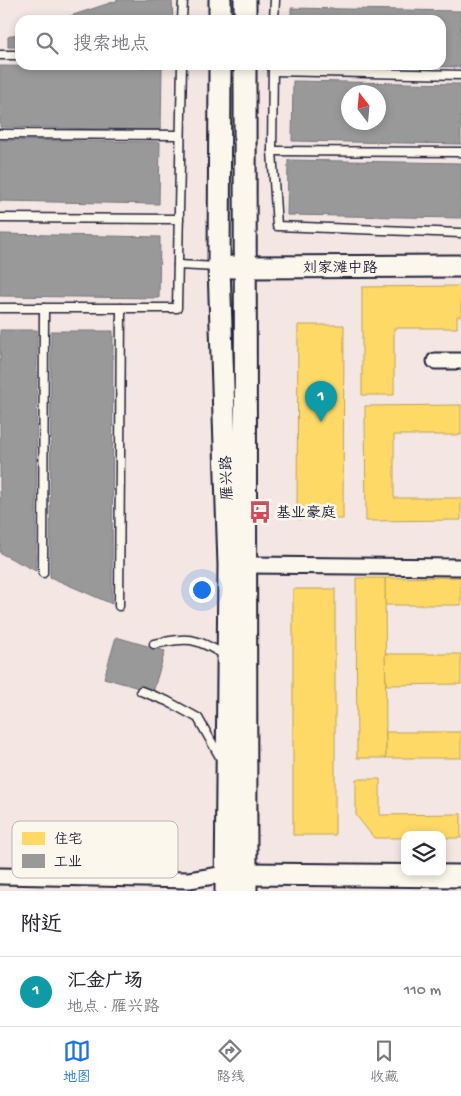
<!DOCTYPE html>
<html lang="zh">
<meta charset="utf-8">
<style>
:root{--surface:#fff;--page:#f7f7f7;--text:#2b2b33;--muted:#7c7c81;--line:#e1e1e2;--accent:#1a73e8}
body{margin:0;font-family:"Gochi Hand","LXGW WenKai TC",sans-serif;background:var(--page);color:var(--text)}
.controls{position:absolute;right:15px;bottom:15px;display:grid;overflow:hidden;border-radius:10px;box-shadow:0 2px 8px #0003}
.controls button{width:45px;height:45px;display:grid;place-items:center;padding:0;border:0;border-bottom:1px solid var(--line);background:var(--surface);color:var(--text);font:25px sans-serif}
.compass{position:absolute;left:341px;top:85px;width:45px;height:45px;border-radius:50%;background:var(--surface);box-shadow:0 2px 8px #0003;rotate:344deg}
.you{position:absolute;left:201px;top:589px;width:18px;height:18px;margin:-12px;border:4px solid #fff;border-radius:50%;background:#1a73e8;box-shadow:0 0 0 8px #1a73e833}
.badge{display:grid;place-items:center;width:32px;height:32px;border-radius:50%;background:var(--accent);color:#fff;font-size:16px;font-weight:700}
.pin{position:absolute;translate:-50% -41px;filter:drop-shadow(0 1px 2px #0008)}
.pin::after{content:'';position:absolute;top:26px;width:18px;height:15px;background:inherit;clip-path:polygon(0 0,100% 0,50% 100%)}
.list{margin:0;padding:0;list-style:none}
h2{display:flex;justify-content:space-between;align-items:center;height:65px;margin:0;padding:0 20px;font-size:21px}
h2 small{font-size:16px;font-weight:400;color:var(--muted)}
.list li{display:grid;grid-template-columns:32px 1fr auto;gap:15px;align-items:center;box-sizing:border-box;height:70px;padding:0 20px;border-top:1px solid var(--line)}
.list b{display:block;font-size:19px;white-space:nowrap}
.list p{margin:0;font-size:16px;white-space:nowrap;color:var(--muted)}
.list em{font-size:16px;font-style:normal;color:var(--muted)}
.icon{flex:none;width:28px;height:28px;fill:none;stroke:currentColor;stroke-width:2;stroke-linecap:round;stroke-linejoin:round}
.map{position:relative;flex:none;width:461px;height:891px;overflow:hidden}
.search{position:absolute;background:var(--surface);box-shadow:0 2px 8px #0003;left:15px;right:15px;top:15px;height:55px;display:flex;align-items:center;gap:12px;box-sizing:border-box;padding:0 18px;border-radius:15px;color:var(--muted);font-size:19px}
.sheet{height:135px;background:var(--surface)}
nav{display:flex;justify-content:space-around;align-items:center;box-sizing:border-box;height:70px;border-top:1px solid var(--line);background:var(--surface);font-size:14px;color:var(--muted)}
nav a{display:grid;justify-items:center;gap:2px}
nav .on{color:var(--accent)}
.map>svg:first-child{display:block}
.homes{fill:#ffd966;stroke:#bda259}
.industry{fill:#999;stroke:#75757d;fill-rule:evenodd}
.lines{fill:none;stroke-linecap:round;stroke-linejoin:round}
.lane-casing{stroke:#22223b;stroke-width:11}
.street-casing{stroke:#22223b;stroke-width:19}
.secondary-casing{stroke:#22223b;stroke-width:25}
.lane{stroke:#fbf7ec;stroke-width:8}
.street{stroke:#fbf7ec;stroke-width:15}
.secondary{stroke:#fbf7ec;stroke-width:21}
.labels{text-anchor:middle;stroke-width:5;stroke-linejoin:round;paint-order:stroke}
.street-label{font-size:15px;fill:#22223b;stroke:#fbf7ec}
.poi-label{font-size:15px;fill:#22223b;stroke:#fbf7ec;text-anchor:start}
.key{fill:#fbf7ec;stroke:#bab7b7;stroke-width:1}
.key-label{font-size:14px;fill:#22223b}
</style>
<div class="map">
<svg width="461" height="891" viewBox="0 0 461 891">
<rect width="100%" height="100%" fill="#f3e6e3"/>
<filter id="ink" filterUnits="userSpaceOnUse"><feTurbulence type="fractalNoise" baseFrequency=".02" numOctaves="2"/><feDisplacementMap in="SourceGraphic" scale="10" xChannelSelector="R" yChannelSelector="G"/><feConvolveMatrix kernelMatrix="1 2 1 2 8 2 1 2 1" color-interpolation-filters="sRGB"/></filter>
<g filter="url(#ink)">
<!-- homes -->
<g class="homes">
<polygon points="461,286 461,316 457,316 457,328 394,328 394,395 362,395 362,287"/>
<polygon points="298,325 344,325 343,519 297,519"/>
<polygon points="461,405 461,435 394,435 394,498 461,498 461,520 366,521 365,406"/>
<polygon points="461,577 461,605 385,605 385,578"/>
<polygon points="356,578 385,578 386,758 357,758"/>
<rect x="293" y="589" width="42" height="246"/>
<polygon points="385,654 461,654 461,684 386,685"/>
<rect x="386" y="732" width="75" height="26"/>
<polygon points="356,779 380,779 380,815 461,814 461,838 442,838 442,835 405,835 405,838 374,838 356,815"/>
</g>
<!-- industry -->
<g class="industry">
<polygon points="119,0 172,0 173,20 58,20"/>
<polygon points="291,8 461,11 461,67 301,65 441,65 441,20 291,20"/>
<polygon points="20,33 20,47 8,47 8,37"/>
<polygon points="0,66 162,68 161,130 0,127"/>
<path d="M293 81 461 84V144L292 141ZM348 92H378V122H348Z"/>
<polygon points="0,140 160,142 159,204 0,201"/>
<polygon points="288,160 461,163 461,218 287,215"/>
<polygon points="0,234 160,237 159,298 0,296"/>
<polygon points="0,330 37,330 36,571 0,553"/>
<polygon points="51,331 113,331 112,604 50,577"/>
<polygon points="116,637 165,651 153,692 104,678"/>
</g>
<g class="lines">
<defs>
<g id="lane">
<polyline points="182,20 183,0"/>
<polyline points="274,20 275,0"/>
<polyline points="0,55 20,55"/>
<polyline points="273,65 272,151 277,226 461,233"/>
<polyline points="273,71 461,75"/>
<polyline points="0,134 180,135"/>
<polyline points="272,151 461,152"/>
<polyline points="0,218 179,219"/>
<polyline points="178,265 217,267"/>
<polyline points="0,308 177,308 182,65"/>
<polyline points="43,573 44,308"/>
<polyline points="119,606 121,308"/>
<path d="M154 644C191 637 192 637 225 655"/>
<polyline points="141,691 167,701 198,718 220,757"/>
</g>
<g id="street">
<polyline points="435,361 461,361"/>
<polyline points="238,565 461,567"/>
<polyline points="0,876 189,880 226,874"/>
</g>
<g id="secondary">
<polyline points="220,20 220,0"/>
<polyline points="245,20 245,0"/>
<polyline points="220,65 219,267 229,565 226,891"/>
<polyline points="245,65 246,891"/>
<polyline points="232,267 461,266"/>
<polyline points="234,874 461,876"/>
</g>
</defs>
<!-- lane casing -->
<use href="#lane" class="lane-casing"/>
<!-- street casing -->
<use href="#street" class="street-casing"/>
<!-- secondary casing -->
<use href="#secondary" class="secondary-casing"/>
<!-- lane -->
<use href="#lane" class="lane"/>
<!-- street -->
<use href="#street" class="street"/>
<!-- secondary -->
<use href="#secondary" class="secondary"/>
</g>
</g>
<!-- icons -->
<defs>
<symbol id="bus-bare" viewBox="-9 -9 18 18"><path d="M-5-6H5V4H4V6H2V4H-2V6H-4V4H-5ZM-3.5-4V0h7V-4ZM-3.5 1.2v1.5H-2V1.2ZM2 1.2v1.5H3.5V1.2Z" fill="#d1495b" stroke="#fbf7ec" stroke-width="2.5" paint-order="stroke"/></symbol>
</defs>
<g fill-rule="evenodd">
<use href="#bus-bare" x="244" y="496" width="32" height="32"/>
</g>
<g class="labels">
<!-- street labels -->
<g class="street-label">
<text x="340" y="272">刘家滩中路</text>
<text transform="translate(226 478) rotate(-92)" y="5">雁兴路</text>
</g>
<!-- poi labels -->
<g class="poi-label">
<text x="276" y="517">基业豪庭</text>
</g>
</g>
<!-- legend -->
<rect x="12" y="821" width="166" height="57" rx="8" class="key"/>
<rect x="22" y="832" width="23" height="13" fill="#ffd966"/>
<rect x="22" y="854" width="23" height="14" fill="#999"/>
<g class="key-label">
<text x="54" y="843">住宅</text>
<text x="54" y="866">工业</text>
</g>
</svg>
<div class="controls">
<button><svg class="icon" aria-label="layers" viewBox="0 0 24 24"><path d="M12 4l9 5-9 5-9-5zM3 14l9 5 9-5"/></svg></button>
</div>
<svg class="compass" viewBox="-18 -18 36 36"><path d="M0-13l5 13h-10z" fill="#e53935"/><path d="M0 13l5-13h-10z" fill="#7c7c81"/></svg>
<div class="you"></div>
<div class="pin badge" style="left:321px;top:422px;background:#0f9aa8">1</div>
<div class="search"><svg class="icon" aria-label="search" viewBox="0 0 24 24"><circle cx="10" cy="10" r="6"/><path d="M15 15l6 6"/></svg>搜索地点</div>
</div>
<section class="sheet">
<h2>附近<small></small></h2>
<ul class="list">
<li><span class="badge" style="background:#0f9aa8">1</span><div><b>汇金广场</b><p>地点 · 雁兴路</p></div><em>110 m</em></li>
</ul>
</section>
<nav>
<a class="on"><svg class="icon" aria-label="map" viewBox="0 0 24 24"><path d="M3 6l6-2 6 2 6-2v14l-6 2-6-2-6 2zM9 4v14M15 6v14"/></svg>地图</a>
<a><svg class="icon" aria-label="directions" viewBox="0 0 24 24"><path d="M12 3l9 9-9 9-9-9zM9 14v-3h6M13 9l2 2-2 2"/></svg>路线</a>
<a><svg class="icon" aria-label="saved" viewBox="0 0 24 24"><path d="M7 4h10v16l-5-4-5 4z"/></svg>收藏</a>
</nav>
